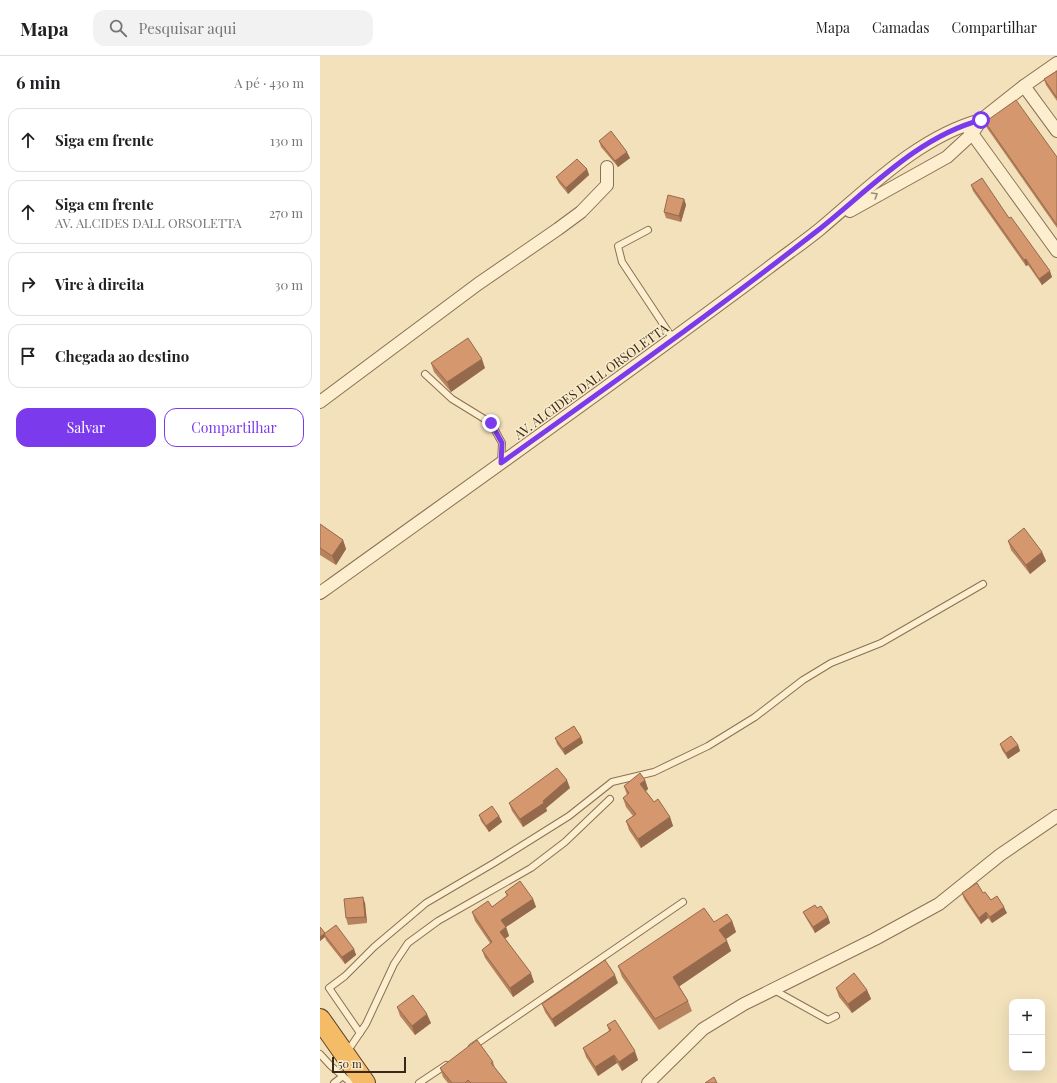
<!DOCTYPE html>
<html lang="pt">
<meta charset="utf-8">
<style>
:root{--surface:#fff;--page:#f2f2f2;--text:#202124;--muted:#757577;--line:#e0e0e0;--accent:#7c3aed}
body{margin:0;font-family:"Playfair Display",serif;background:var(--page);color:var(--text)}
.controls{position:absolute;right:12px;bottom:12px;display:grid;overflow:hidden;border-radius:8px;box-shadow:0 4px 16px #0002}
.controls button{width:36px;height:36px;display:grid;place-items:center;padding:0;border:0;border-bottom:1px solid var(--line);background:var(--surface);color:var(--text);font:20px sans-serif}
.scale{position:absolute;left:12px;bottom:10px;width:74px;box-sizing:border-box;padding-left:4px;border:2px solid #38281a;border-top:0;font-size:11px;line-height:14px;white-space:nowrap;color:#38281a;-webkit-text-stroke:3px #f9ebcb;paint-order:stroke}
.stop{position:absolute;width:12px;height:12px;margin:-9px;border:3px solid #7c3aed;border-radius:50%;background:#fff}
.stop.end{background:#7c3aed;border-color:#fff;box-shadow:0 1px 4px #0008}
.list{margin:0;padding:0;list-style:none}
h2{display:flex;justify-content:space-between;align-items:center;height:52px;margin:0;padding:0 16px;font-size:17px}
h2 small{font-size:13px;font-weight:400;color:var(--muted)}
.list li{display:grid;grid-template-columns:26px 1fr auto;gap:12px;align-items:center;box-sizing:border-box;height:64px;margin:0 8px 8px;padding:0 8px;border:1px solid var(--line);border-radius:12px}
.list b{display:block;font-size:15px;white-space:nowrap}
.list p{margin:0;font-size:13px;white-space:nowrap;color:var(--muted)}
.list em{font-size:13px;font-style:normal;color:var(--muted)}
.actions{display:flex;gap:8px;padding:12px 16px}
.actions a{flex:1;padding:9px 0;border:1px solid var(--accent);border-radius:12px;text-align:center;font-size:14px;color:var(--accent)}
.actions .main{background:var(--accent);color:#fff}
.icon{flex:none;width:22px;height:22px;fill:none;stroke:currentColor;stroke-width:2;stroke-linecap:round;stroke-linejoin:round}
.map{position:relative;flex:none;width:737px;height:1027px;overflow:hidden}
header{display:flex;align-items:center;gap:24px;box-sizing:border-box;height:56px;padding:0 20px;background:var(--surface);border-bottom:1px solid var(--line)}
header strong{font-size:19px}
nav{display:flex;gap:22px;margin-inline-start:auto;font-size:14px}
.search{width:280px;height:36px;background:var(--page);display:flex;align-items:center;gap:10px;box-sizing:border-box;padding:0 14px;border-radius:12px;color:var(--muted);font-size:15px}
main{display:flex}
aside{flex:1;background:var(--surface)}
.map>svg:first-child{display:block}
.lines{fill:none;stroke-linecap:round;stroke-linejoin:round}
.service-casing{stroke:#8b7053;stroke-width:8}
.minor-casing{stroke:#8b7053;stroke-width:14}
.trunk-casing{stroke:#583e28;stroke-width:22}
.service{stroke:#fceecf;stroke-width:6}
.minor{stroke:#fceecf;stroke-width:12}
.trunk{stroke:#f4bc67;stroke-width:20}
.wall{fill:#b7825e}
.shaded-wall{fill:#956a4c}
.building{fill:#d5976d;stroke:#956a4c}
.oneway{stroke:#9a8b74}
.route{stroke:#7c3aed;stroke-width:5}
.labels{text-anchor:middle;stroke-width:3;stroke-linejoin:round;paint-order:stroke}
.street-label{font-size:13px;fill:#38281a;stroke:#f9ebcb}
</style>
<header>
<strong>Mapa</strong>
<div class="search"><svg class="icon" aria-label="search" viewBox="0 0 24 24"><circle cx="10" cy="10" r="6"/><path d="M15 15l6 6"/></svg>Pesquisar aqui</div>
<nav><a>Mapa</a><a>Camadas</a><a>Compartilhar</a></nav>
</header>
<main>
<aside>
<h2>6 min<small>A pé · 430 m</small></h2>
<ul class="list">
<li><svg class="icon" aria-label="ahead" viewBox="0 0 24 24"><path d="M12 20V5M6 11l6-6 6 6"/></svg><div><b>Siga em frente</b></div><em>130 m</em></li>
<li><svg class="icon" aria-label="ahead" viewBox="0 0 24 24"><path d="M12 20V5M6 11l6-6 6 6"/></svg><div><b>Siga em frente</b><p>AV. ALCIDES DALL ORSOLETTA</p></div><em>270 m</em></li>
<li><svg class="icon" aria-label="right" viewBox="0 0 24 24"><path d="M7 20v-9h11M14 6l5 5-5 5"/></svg><div><b>Vire à direita</b></div><em>30 m</em></li>
<li><svg class="icon" aria-label="arrive" viewBox="0 0 24 24"><path d="M6 21V4h12l-3 4 3 4H6"/></svg><div><b>Chegada ao destino</b></div></li>
</ul>
<div class="actions"><a class="main">Salvar</a><a>Compartilhar</a></div>
</aside>
<div class="map">
<svg width="737" height="1027" viewBox="0 0 737 1027">
<rect width="100%" height="100%" fill="#f2e1bb"/>
<g class="lines">
<defs>
<g id="service">
<polyline points="328,174 298,190 302,206 353,283"/>
<polyline points="105,318 132,343 171,367 182,387 181,407"/>
<polyline points="454,934 508,964 516,960"/>
<polyline points="40,977 9,932 25,920 54,891 106,847 174,807 249,760 292,726 334,716 388,690 435,661 483,624 511,607 561,587 663,528"/>
<polyline points="152,991 363,846"/>
<polyline points="27,996 46,968 74,908 88,887 118,865 211,812 245,786 290,743"/>
<polyline points="0,998 11,1010 31,1027"/>
<polyline points="14,1027 23,1020"/>
<polyline points="99,1027 126,1009"/>
</g>
<g id="minor">
<polyline points="704,30 737,75"/>
<polyline points="648,72 737,195"/>
<polyline points="530,155 627,101 652,78 661,64 704,30 737,7"/>
<polyline points="0,346 158,228 238,173 261,156 287,129 287,111"/>
<path d="M0 537C150 429 300 323 447 213 465 199 483 187 500 173 548 133 598 81 661 64"/>
<polyline points="328,1027 383,973 424,948 555,883 619,848 680,799 737,760"/>
</g>
<polyline id="trunk" points="0,963 45,1027"/>
</defs>
<!-- service casing -->
<use href="#service" class="service-casing"/>
<!-- minor casing -->
<use href="#minor" class="minor-casing"/>
<!-- trunk casing -->
<use href="#trunk" class="trunk-casing"/>
<!-- service -->
<use href="#service" class="service"/>
<!-- minor -->
<use href="#minor" class="minor"/>
<!-- trunk -->
<use href="#trunk" class="trunk"/>
</g>
<!-- wall -->
<g class="wall">
<polygon points="737,15 737,45 726,29 724,23"/>
<polygon points="665,66 737,101 737,172 667,72"/>
<polygon points="279,85 310,102 298,111 281,91"/>
<polygon points="267,113 269,119 248,138 239,127 236,121"/>
<polygon points="651,129 689,162 732,221 722,229 708,209 706,210 653,135"/>
<polygon points="364,143 366,149 361,166 346,162 344,156"/>
<polygon points="111,307 165,312 131,336 114,316"/>
<polygon points="0,468 23,484 26,493 16,509 0,499"/>
<polygon points="688,485 722,496 726,505 710,518 691,494"/>
<polygon points="261,681 263,687 245,699 237,688 235,682"/>
<polygon points="680,688 698,689 700,695 688,703 682,694"/>
<polygon points="325,724 328,733 326,735 334,746 350,761 353,770 321,792 309,774 306,765 313,760 306,751 303,742 307,739 304,730"/>
<polygon points="250,732 226,752 227,755 203,771 192,755 189,747"/>
<polygon points="159,759 179,760 182,766 169,776 161,765"/>
<polygon points="185,836 213,843 216,851 186,871 189,880 185,882 214,926 193,941 165,902 162,894 170,887 155,865 152,856 172,851 187,840"/>
<polygon points="642,837 663,837 687,857 672,867 668,862 661,868 644,843"/>
<polygon points="45,847 47,867 28,869 26,862"/>
<polygon points="497,852 508,861 510,867 495,877 486,862 483,856"/>
<polygon points="412,865 416,876 406,883 411,895 359,930 368,945 372,955 339,974 302,921 298,910 394,866"/>
<polygon points="0,871 5,877 34,893 36,899 25,908 6,884 5,881 0,885"/>
<polygon points="298,927 235,971 225,956 222,948"/>
<polygon points="516,932 547,934 551,943 532,957 519,941"/>
<polygon points="77,951 111,967 95,979 80,960"/>
<polygon points="287,969 318,1004 302,1015 297,1007 278,1020 266,1001 263,992 289,975"/>
<polygon points="173,1006 175,1012 187,1027 128,1027 123,1021 120,1012"/>
</g>
<!-- shaded-wall -->
<g class="shaded-wall">
<polygon points="307,96 310,102 298,111 295,105"/>
<polygon points="267,113 269,119 248,138 246,132"/>
<polygon points="364,143 366,149 361,166 359,160"/>
<polygon points="706,203 708,209 706,210 704,204"/>
<polygon points="730,215 732,221 722,229 719,223"/>
<polygon points="162,303 165,312 131,336 127,326"/>
<polygon points="23,484 26,493 16,509 12,500"/>
<polygon points="722,496 726,505 710,518 706,509"/>
<polygon points="261,681 263,687 245,699 243,693"/>
<polygon points="698,689 700,695 688,703 686,697"/>
<polygon points="247,724 250,732 226,752 227,755 203,771 200,763"/>
<polygon points="325,724 328,733 323,737 320,728"/>
<polygon points="179,760 182,766 169,776 166,770"/>
<polygon points="350,761 353,770 321,792 318,783"/>
<polygon points="43,841 45,847 47,867 45,861"/>
<polygon points="213,843 216,851 186,871 189,880 183,884 180,876 181,864"/>
<polygon points="684,851 687,857 672,867 670,861"/>
<polygon points="666,856 668,862 661,868 659,862"/>
<polygon points="508,861 510,867 495,877 493,871"/>
<polygon points="412,865 416,876 403,885 399,874"/>
<polygon points="5,877 4,878 5,881 0,885 0,881"/>
<polygon points="407,885 411,895 357,932 353,921"/>
<polygon points="34,893 36,899 25,908 22,901"/>
<polygon points="211,917 214,926 193,941 190,932"/>
<polygon points="295,919 298,927 235,971 232,963"/>
<polygon points="547,934 551,943 532,957 528,948"/>
<polygon points="107,958 111,967 95,979 92,970"/>
<polygon points="315,995 318,1004 302,1015 299,1006"/>
<polygon points="294,999 297,1007 278,1020 275,1011"/>
</g>
<!-- building -->
<g class="building">
<polygon points="737,15 737,42 724,23"/>
<polygon points="696,44 737,101 737,169 665,66"/>
<polygon points="291,75 307,96 295,105 279,85"/>
<polygon points="257,103 267,113 246,132 236,121"/>
<polygon points="662,122 689,162 691,161 730,215 719,223 706,203 704,204 651,129"/>
<polygon points="348,139 364,143 359,160 344,156"/>
<polygon points="148,282 162,303 127,326 111,307"/>
<polygon points="0,468 23,484 12,500 0,492"/>
<polygon points="704,472 722,496 706,509 688,485"/>
<polygon points="254,670 261,681 243,693 235,682"/>
<polygon points="691,680 698,689 686,697 680,688"/>
<polygon points="237,712 247,724 223,745 224,747 200,763 189,747"/>
<polygon points="320,717 325,724 320,728 334,746 338,743 350,761 318,783 306,765 316,758 303,742 309,737 304,730"/>
<polygon points="172,750 179,760 166,770 159,759"/>
<polygon points="200,825 213,843 181,864 186,871 180,876 211,917 190,932 162,894 172,886 152,856 168,845 172,851 188,839 185,836"/>
<polygon points="657,827 663,837 665,836 671,844 677,840 684,851 670,861 666,856 659,862 642,837"/>
<polygon points="43,841 45,861 26,862 24,843"/>
<polygon points="495,849 497,852 501,850 508,861 493,871 483,856"/>
<polygon points="384,852 394,866 407,858 412,865 399,874 407,885 353,921 368,945 335,963 298,910"/>
<polygon points="16,869 34,893 22,901 4,878"/>
<polygon points="0,871 5,877 0,881"/>
<polygon points="285,904 295,919 232,963 222,948"/>
<polygon points="534,917 547,934 528,948 516,932"/>
<polygon points="93,939 107,958 92,970 77,951"/>
<polygon points="295,964 315,995 299,1006 294,999 275,1011 263,992 291,974 287,969"/>
<polygon points="157,984 173,1006 171,1007 187,1027 151,1027 148,1024 145,1027 132,1027 120,1012"/>
<polygon points="394,1021 397,1027 385,1027"/>
</g>
<!-- one-way arrows -->
<defs><path id="oneway-chevron" d="M-2-3.5L2.5 0L-2 3.5" fill="none" stroke-width="1.6" stroke-linecap="round" stroke-linejoin="round"/></defs>
<use class="oneway" href="#oneway-chevron" transform="translate(555 139) rotate(-31)"/>
<g class="lines">
<!-- route -->
<path class="route" d="M171 367 182 387 181 407C287 331 395 255 497 175 548 135 597 81 661 64"/>
</g>
<g class="labels">
<!-- street labels -->
<g class="street-label">
<text transform="translate(271 325) rotate(-36)" y="5">AV. ALCIDES DALL ORSOLETTA</text>
</g>
</g>
</svg>
<div class="controls">
<button>+</button>
<button>−</button>
</div>
<div class="scale">50 m</div>
<div class="stop" style="left:661px;top:64px"></div>
<div class="stop end" style="left:171px;top:367px"></div>
</div>
</main>
